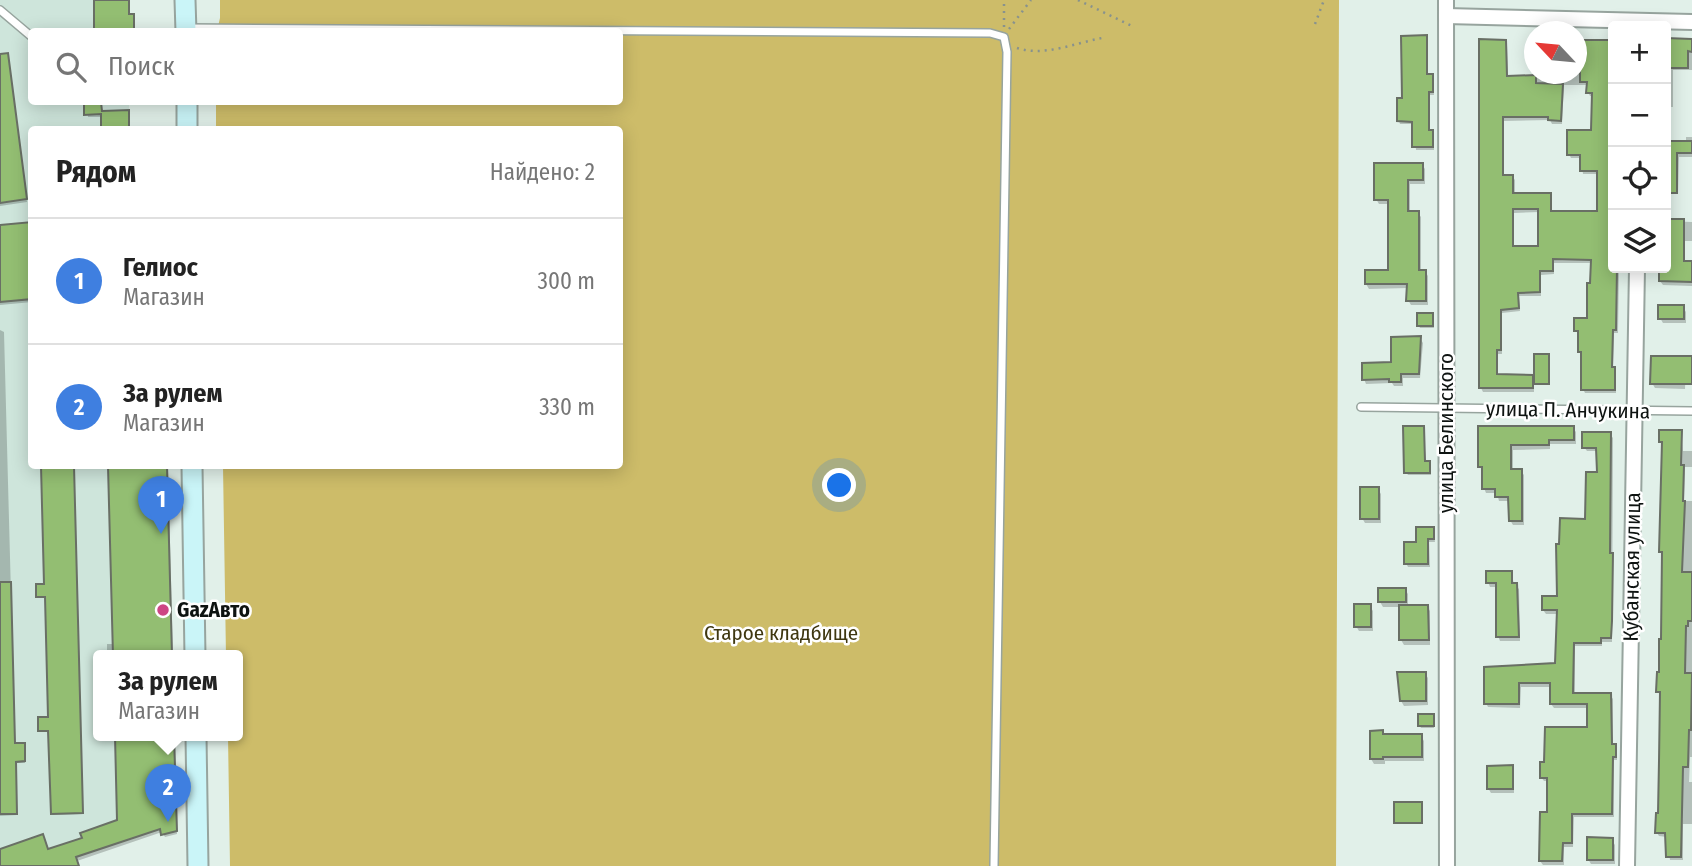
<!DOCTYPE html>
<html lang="ru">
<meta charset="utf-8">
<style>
:root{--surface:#fff;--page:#f6f6f6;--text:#222;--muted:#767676;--line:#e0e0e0;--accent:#111827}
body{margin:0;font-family:"Fira Sans Condensed",sans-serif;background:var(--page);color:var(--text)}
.controls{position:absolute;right:21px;top:21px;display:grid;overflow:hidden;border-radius:7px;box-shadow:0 4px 18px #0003}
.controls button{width:63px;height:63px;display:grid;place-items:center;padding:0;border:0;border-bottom:2px solid var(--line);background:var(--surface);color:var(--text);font:35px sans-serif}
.compass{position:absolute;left:1524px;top:21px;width:63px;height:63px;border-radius:50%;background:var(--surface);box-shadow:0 4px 18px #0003;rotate:296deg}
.you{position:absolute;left:840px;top:486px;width:24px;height:24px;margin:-18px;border:5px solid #fff;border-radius:50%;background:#1a73e8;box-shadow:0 0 0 10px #1a73e833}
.badge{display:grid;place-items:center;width:46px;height:46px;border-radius:50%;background:var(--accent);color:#fff;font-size:23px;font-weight:700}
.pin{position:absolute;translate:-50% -58px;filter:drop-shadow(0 2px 4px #0008)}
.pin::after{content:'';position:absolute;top:37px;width:24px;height:21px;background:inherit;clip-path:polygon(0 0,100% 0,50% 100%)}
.popup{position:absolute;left:93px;top:650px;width:150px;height:91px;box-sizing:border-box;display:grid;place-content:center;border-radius:7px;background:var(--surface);filter:drop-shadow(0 2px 5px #0005);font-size:23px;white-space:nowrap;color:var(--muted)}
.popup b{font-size:26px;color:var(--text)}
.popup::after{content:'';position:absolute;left:50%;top:100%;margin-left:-14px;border:14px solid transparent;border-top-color:var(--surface)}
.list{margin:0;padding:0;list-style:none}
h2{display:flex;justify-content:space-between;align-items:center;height:91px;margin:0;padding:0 28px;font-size:30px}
h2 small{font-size:23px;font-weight:400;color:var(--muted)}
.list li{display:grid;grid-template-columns:46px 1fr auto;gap:21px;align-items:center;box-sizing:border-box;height:126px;padding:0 28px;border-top:2px solid var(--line)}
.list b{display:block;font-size:26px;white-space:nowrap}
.list p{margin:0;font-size:23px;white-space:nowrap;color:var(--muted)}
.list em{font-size:23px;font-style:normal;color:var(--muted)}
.icon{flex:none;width:38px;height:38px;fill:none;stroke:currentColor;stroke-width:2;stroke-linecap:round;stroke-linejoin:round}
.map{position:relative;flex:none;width:1692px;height:866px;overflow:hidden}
.search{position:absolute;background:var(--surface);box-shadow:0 4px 18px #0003;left:28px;top:28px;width:595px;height:77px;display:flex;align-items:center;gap:18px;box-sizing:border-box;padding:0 24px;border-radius:7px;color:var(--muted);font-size:26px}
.panel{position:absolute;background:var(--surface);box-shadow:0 4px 18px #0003;left:28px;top:126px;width:595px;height:343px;border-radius:7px}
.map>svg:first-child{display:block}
.built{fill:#cee5db}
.green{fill:#cdbc69}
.shadow{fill:#0003;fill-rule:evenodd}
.building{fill:#93be72;stroke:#696f65;stroke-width:2;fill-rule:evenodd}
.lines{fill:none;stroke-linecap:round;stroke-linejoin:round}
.service-casing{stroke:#97a49e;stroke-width:10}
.minor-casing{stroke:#97a49e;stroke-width:18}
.secondary-casing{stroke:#97a49e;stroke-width:23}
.path{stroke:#88928d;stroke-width:2.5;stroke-dasharray:2 5;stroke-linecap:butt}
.service{stroke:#fff;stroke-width:7}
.minor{stroke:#fff;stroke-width:14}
.secondary{stroke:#caf5f8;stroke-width:19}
.poi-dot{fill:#cd4684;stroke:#fff;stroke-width:2.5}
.labels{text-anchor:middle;stroke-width:5;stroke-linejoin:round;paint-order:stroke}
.street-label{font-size:21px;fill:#0e1311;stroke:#fff}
.poi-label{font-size:21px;font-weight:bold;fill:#0e1311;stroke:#fff;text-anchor:start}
.park-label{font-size:21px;fill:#3f3710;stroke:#fff}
</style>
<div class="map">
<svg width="1692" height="866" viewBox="0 0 1692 866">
<rect width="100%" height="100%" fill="#e1f0e9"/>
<!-- built -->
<polygon class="built" points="0,0 129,0 129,13 134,14 134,31 32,32 32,102 129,102 129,129 32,130 32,466 167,466 172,656 98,656 98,736 174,736 177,831 161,835 159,829 50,866 0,866"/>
<!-- green -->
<polygon class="green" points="220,0 1339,0 1336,866 230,866 228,736 238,736 238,656 226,656 223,466 620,466 620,130 216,129 216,102 620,102 620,32 217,31 220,18"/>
<!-- shadow -->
<g class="shadow">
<polygon points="95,0 130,0 130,16 135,20 135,32 95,32"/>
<polygon points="1426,37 1428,76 1432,76 1433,78 1434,95 1429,95 1430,132 1434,135 1434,150 1416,150 1414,124 1400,124 1399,121"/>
<polygon points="1666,40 1692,40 1692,70 1673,70 1673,107 1666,107"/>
<path d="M1505 41 1507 45 1508 77H1540V74H1576V41L1613 42V268H1619L1618 333H1614L1613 368 1616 372V393H1585L1583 389 1580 334 1576 330 1588 320 1592 263H1554V274L1541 275V296H1519L1520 311 1502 313V354H1498V376L1532 377 1536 383 1548 356 1549 385H1534V392H1483L1481 388ZM1564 85H1588V92L1590 96H1594L1593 132 1569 154 1571 158H1581L1583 174H1599L1598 213 1552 212 1550 195H1515V180L1512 176H1504V121L1550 120 1552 124H1562ZM1540 212V247L1514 248V213Z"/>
<polygon points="9,73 27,202 0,206 0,74"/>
<polygon points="86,102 102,102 102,112 128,112 130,130 103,130 103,117 88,117"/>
<polygon points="1692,129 1692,157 1679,157 1678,194 1666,194 1666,142 1686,143 1686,137 1692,137"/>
<polygon points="1422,164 1425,169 1425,184 1410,184 1410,213 1418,213 1421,217 1421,271 1425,271 1428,276 1428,305 1411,305 1408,300 1408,288 1369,289 1366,284 1390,272 1390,204 1379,204 1376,199"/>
<polygon points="1666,221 1692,222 1692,241 1685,241 1685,263 1692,264 1692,286 1663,285 1660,281 1660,268 1666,268"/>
<polygon points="32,224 32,302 0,305 0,227"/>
<polygon points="1683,307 1686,312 1686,323 1663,323 1660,318"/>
<polygon points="1432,315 1434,328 1420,328 1419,326"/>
<polygon points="0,330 4,332 15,745 25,747 25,763 16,763 17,815 0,816"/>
<polygon points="1420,338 1423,343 1420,378 1403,378 1403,386 1394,386 1392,383 1366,384 1364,379 1393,364"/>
<polygon points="1686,363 1685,389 1655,388 1652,383"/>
<polygon points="1423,428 1426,462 1431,466 1431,475 1408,475 1406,472"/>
<polygon points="1480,428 1573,428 1576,432 1576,444 1550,444 1550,449 1513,450 1513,471 1521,471 1524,475 1524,525 1513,525 1510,520 1510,501 1499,501 1497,493 1486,493 1484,488 1483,471 1480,467"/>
<polygon points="1681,432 1683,451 1692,451 1692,467 1685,467 1684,501 1692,501 1692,757 1690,757 1689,782 1692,782 1692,824 1683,824 1683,860 1670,860 1667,837 1659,836 1657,833 1660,815 1660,695 1658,692 1661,674 1664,556 1661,551 1663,446 1661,442"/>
<polygon points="1610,434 1613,438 1612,642 1602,642 1602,646 1575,646 1575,694 1610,695 1613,699 1613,746 1617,750 1617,760 1614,760 1614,817 1574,817 1573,847 1564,847 1564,865 1543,865 1540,861 1549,814 1549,781 1544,781 1541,777 1546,764 1589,729 1589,708 1554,708 1551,704 1551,687 1521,687 1520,708 1488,707 1486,703 1486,668 1557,665 1559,614 1546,614 1543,610 1559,598 1587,520 1599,474 1598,451 1587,451 1584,447"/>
<polygon points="43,466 74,466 83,814 53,815 52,814 50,732 40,731 50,718 46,598 38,597 46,586"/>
<polygon points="109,466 168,466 173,656 107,656 107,644 114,644"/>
<polygon points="1378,489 1381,494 1381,523 1365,523 1362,518"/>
<polygon points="1433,528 1435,542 1429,542 1430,567 1408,567 1406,563 1418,544"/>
<polygon points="1511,572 1514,584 1519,589 1520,641 1500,641 1498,636 1497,587 1490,587 1488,582"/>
<polygon points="1405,589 1408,594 1408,606 1427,606 1430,611 1430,645 1404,645 1401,640 1401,607 1383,607 1380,602"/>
<polygon points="1370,606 1373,611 1373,631 1359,631 1356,626"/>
<polygon points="1425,673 1428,678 1428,705 1404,706 1401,701"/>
<polygon points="1433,716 1434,728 1421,728 1420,726"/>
<polygon points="1382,732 1384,736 1421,736 1424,741 1424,761 1385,761 1385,764 1374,764 1371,759"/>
<polygon points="116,736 175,736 177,834 165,837 162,832 77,861 79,866 0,866 0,850 48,851 84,839 119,822"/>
<polygon points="1512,767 1514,772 1514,793 1491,793 1488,788"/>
<polygon points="1421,804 1422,824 1397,824 1396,822"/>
<polygon points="1612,840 1615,845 1615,864 1591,864 1588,859"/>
</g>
<!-- building -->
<g class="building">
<polygon points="94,0 129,0 129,14 134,14 134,32 94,32"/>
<polygon points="1427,35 1427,74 1433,74 1433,92 1429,92 1429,130 1433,130 1433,147 1412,147 1412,122 1397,121 1397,98 1402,98 1401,36"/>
<polygon points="1666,38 1692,39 1692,52 1688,51 1688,68 1666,68"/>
<path d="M1479 39 1506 40 1507 76 1536 75V83L1563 84 1561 121 1548 120V117H1503V175H1513V193H1551V211H1597V171H1580V155H1567V130H1591L1592 93H1586L1587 82H1580V40H1613V268H1617L1616 330H1613L1612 367H1615V390H1581V352H1578V331H1574V318H1587V283H1590L1591 260 1553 259V271H1540V292L1518 293 1519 308 1501 310V350H1497V374L1533 375V388H1479ZM1513 209H1538V246H1513Z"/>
<polygon points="8,53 27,199 0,203 0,54"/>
<polygon points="84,102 101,102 102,111 129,110 129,130 101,130 101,114 84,115"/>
<polygon points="1666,141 1692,141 1692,153 1677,153 1677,193 1666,193"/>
<polygon points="1374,163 1423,163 1423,180 1408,180 1408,211 1419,211 1419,270 1426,270 1426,301 1406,301 1407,284 1365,284 1365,270 1388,270 1388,200 1374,200"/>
<polygon points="1666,219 1684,219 1684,261 1692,261 1692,282 1659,281 1659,268 1666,268"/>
<polygon points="32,222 32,299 0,302 0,225"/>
<rect x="1658" y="305" width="26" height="14"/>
<rect x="1417" y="313" width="16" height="13"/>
<polygon points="1421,336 1419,374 1401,374 1401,382 1389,382 1389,379 1362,380 1362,363 1391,362 1391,337"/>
<rect x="1534" y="354" width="15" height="30"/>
<polygon points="1651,356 1692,356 1692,384 1650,384"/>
<polygon points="1403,426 1424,426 1425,461 1430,461 1430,473 1404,473"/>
<polygon points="1478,426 1574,426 1574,440 1549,440 1549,445 1511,445 1511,469 1522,469 1522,521 1509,521 1508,497 1495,497 1495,489 1482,489 1482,467 1478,467"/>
<polygon points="1659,430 1682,430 1681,465 1684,465 1683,501 1685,501 1682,572 1692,572 1692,621 1688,621 1688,626 1686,626 1685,673 1692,673 1691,730 1689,730 1688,767 1683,767 1681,857 1666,857 1665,833 1655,833 1656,813 1658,813 1659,761 1660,692 1656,692 1657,672 1659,672 1659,639 1661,639 1662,552 1659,552 1662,442 1659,442"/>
<polygon points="1582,432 1611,432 1610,553 1613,553 1612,621 1611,638 1601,638 1601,643 1574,643 1573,693 1611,693 1612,744 1616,744 1616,757 1613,757 1612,814 1572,814 1572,843 1563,843 1562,861 1539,861 1540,812 1547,812 1547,778 1540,778 1540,762 1544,762 1545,727 1587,727 1587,704 1550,704 1550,683 1519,683 1519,704 1484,704 1484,667 1555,663 1557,610 1542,610 1542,596 1557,596 1556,544 1559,544 1560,518 1585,519 1586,472 1597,472 1596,448 1582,448"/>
<polygon points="41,466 74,466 83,813 51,814 48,731 38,731 38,717 48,717 45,597 36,597 36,584 44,584"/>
<polygon points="108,466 167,466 172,656 113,656"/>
<rect x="1360" y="487" width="19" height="32"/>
<polygon points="1416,527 1434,527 1434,539 1428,539 1428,564 1404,564 1404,542 1416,542"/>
<polygon points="1486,571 1512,571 1512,583 1517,583 1519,637 1496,637 1496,583 1486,583"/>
<polygon points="0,582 11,582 15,743 25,743 25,761 16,762 17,814 0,814"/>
<rect x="1378" y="588" width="28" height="14"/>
<rect x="1354" y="604" width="17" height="23"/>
<polygon points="1399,605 1428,605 1429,640 1399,640"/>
<polygon points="1397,672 1426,672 1426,701 1400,701"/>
<rect x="1418" y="714" width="16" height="12"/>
<polygon points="1383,730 1383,734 1422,734 1422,757 1383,757 1383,759 1370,759 1370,731"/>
<polygon points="115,736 174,736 177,831 161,835 160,829 76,857 79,866 0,866 0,849 43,834 48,849 82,838 80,833 117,820"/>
<polygon points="1513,765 1513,789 1487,789 1487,766"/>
<rect x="1394" y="802" width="28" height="21"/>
<polygon points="1587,837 1613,838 1613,860 1587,860"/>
</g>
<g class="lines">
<defs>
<g id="service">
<polyline points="0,10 32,37"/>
<polyline points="186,28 990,33 1004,37 1007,52 994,866"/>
<polyline points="1361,407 1692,411"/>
</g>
<g id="minor">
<polyline points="1446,0 1447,866"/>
<polyline points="1446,16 1692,22"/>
<polyline points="1627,866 1637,268"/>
</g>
<g id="secondary">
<polyline points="185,0 186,32"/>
<polyline points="187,102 187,130"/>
<polyline points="192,466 195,656"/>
<polyline points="196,736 198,866"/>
</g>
</defs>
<!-- service casing -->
<use href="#service" class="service-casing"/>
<!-- minor casing -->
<use href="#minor" class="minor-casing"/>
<!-- secondary casing -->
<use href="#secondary" class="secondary-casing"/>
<!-- path -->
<g class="path">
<polyline points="1078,0 1132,26"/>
<polyline points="1315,24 1324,0"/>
<polyline points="1004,27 1004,0"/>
<polyline points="1009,29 1031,0"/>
<path d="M1017 48C1044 57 1075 43 1102 38"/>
</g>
<!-- service -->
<use href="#service" class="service"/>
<!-- minor -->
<use href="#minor" class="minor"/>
<!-- secondary -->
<use href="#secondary" class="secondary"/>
</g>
<!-- markers -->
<circle class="poi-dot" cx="163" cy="610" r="7"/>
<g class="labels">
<!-- street labels -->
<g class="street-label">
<text transform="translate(1568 410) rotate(1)" y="7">улица П. Анчукина</text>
<text transform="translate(1446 433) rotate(-90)" y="7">улица Белинского</text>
<text transform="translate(1632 567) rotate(-89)" y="7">Кубанская улица</text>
</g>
<!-- poi labels -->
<g class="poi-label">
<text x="177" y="617">GazАвто</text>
</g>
<!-- park labels -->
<g class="park-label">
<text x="781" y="640">Старое кладбище</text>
</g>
</g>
</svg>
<div class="controls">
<button>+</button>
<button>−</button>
<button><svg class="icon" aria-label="locate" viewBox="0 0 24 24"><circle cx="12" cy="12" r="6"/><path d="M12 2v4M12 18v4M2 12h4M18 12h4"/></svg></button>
<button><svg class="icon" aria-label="layers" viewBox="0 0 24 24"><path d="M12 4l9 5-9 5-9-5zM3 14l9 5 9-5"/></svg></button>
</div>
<svg class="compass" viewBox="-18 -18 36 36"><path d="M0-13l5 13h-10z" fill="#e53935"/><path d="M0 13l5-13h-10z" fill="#767676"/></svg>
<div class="you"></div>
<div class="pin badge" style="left:161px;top:534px;background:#3f7fe0">1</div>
<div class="pin badge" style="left:168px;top:822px;background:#3f7fe0">2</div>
<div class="popup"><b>За рулем</b>Магазин</div>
<div class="search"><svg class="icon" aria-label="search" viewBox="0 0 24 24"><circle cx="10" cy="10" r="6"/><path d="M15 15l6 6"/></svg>Поиск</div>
<section class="panel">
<h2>Рядом<small>Найдено: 2</small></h2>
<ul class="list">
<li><span class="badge" style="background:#3f7fe0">1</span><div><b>Гелиос</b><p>Магазин</p></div><em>300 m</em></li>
<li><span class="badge" style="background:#3f7fe0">2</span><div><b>За рулем</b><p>Магазин</p></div><em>330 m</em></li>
</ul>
</section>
</div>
